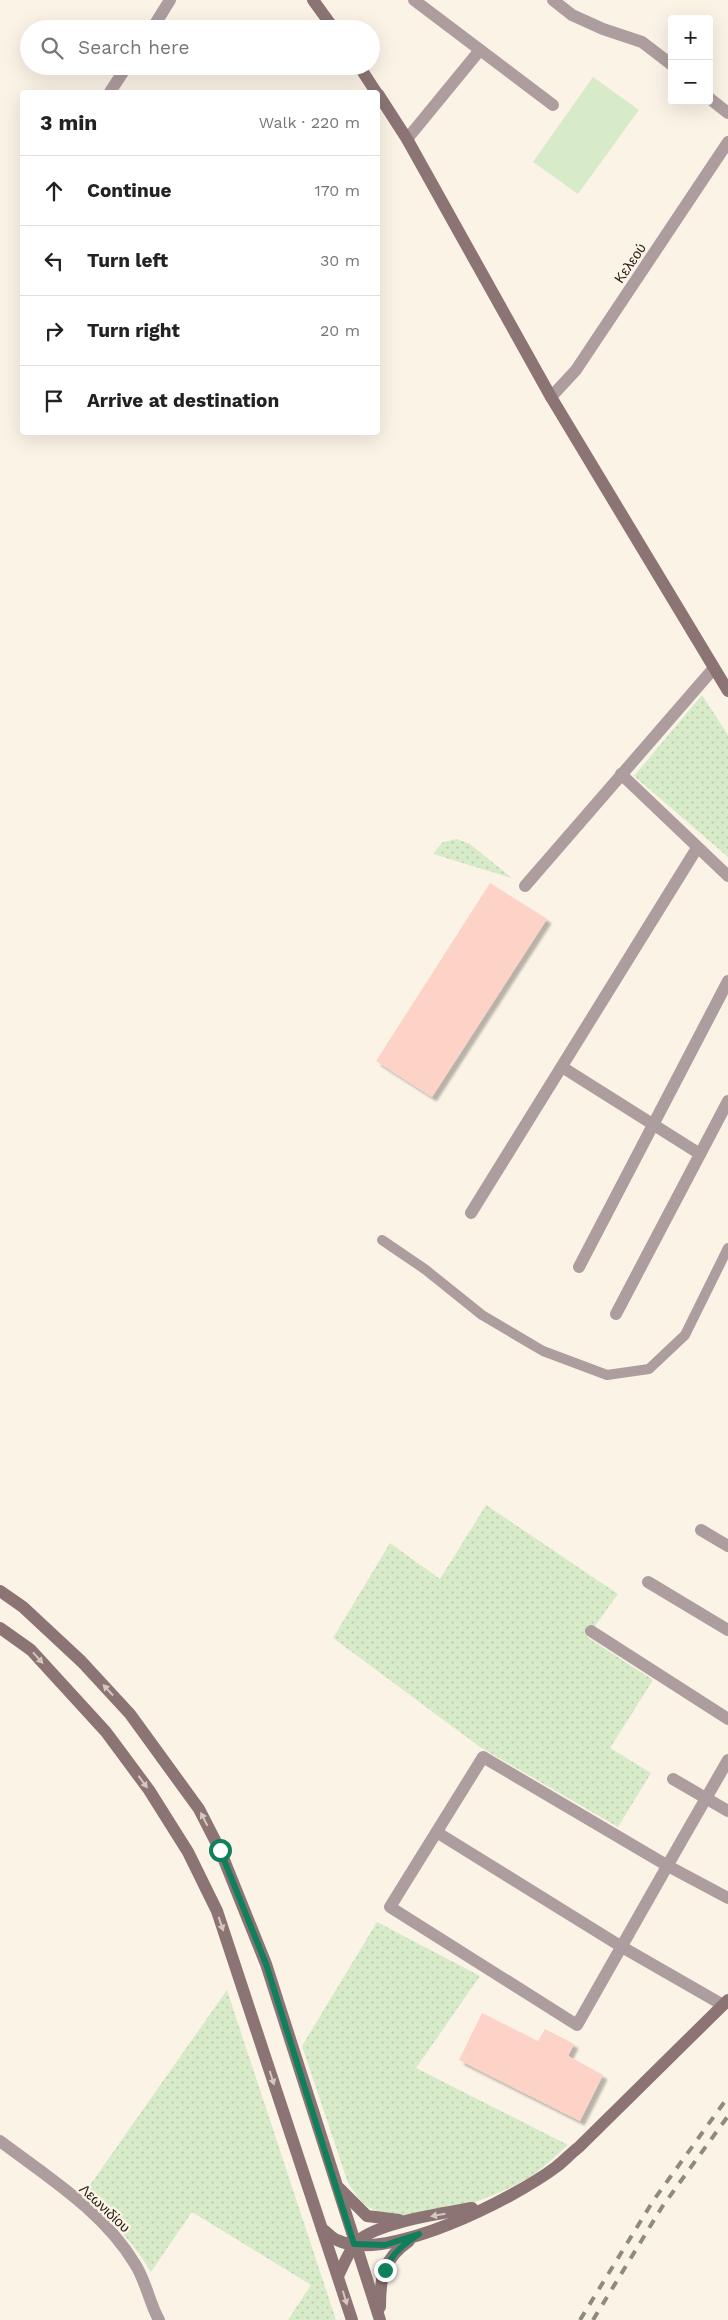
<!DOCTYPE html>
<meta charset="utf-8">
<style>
:root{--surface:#fff;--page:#f6f6f6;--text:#222;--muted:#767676;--line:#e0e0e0}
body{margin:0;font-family:"Work Sans",sans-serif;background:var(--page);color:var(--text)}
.controls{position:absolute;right:15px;top:15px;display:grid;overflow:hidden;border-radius:5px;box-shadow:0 5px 20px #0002}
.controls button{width:45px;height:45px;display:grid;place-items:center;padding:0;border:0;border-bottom:1px solid var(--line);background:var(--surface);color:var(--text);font:25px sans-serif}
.stop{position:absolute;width:15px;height:15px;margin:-11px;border:4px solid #0f7f5c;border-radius:50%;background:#fff}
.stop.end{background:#0f7f5c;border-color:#fff;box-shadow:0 1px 5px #0008}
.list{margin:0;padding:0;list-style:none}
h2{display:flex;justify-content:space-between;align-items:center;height:65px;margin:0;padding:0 20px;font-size:21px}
h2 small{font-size:16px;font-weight:400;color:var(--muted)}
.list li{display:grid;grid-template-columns:32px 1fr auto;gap:15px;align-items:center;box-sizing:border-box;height:70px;padding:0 20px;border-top:1px solid var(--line)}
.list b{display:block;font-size:19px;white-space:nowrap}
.list em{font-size:16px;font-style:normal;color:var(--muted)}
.icon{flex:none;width:28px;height:28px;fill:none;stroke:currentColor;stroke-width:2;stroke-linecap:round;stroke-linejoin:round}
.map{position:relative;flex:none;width:728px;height:2320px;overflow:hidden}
.search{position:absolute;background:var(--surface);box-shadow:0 5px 20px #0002;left:20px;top:20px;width:360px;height:55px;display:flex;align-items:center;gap:12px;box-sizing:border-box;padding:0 18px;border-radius:28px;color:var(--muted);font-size:19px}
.panel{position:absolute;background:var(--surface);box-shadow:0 5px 20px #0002;left:20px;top:90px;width:360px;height:345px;border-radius:5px}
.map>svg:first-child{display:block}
.grass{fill:url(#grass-dots)}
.garden{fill:#d7ebc9}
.building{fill:#fdd3c7;filter:url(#shadow)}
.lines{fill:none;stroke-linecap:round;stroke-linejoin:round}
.lane{stroke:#ae9d9e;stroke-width:10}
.street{stroke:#ae9d9e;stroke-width:12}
.secondary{stroke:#8c7475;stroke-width:12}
.rail{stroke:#92897e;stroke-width:4;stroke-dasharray:9 9;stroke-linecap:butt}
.oneway{fill:#d5c7bf}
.route{stroke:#0f7f5c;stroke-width:6}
.labels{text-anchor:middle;stroke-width:5;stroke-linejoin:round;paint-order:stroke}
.street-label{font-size:14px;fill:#282016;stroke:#fcf3e7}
</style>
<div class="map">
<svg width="728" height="2320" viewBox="0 0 728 2320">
<defs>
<pattern id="grass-dots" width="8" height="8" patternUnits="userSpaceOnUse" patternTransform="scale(1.25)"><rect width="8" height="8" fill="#d7ebc9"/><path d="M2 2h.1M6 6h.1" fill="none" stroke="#b9c9ac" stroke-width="1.8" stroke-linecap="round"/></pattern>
<filter id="shadow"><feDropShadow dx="4.5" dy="4.5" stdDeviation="1" flood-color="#0004"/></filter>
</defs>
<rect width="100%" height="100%" fill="#fcf3e7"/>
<!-- grass -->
<g class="grass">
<polygon points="702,695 728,735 728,857 634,776"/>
<polygon points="457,839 470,844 512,878 433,854 443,842"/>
<polygon points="486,1505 618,1594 587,1637 653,1680 610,1748 651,1773 618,1827 480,1747 333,1638 390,1543 440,1579"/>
<path d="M377 1922 480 1976 416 2068 568 2145C556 2155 544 2168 530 2177 494 2198 414 2230 374 2210 362 2205 355 2193 348 2183L302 2046Z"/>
<path d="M227 1990 336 2320H288L311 2285 192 2212 151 2272C132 2240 111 2220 83 2195Z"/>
</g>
<!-- garden -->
<polygon class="garden" points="593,77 639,110 578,194 533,162"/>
<!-- building -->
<g class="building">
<polygon points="490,883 547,919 432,1097 376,1061"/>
<polygon points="482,2013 538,2041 545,2029 574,2044 568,2056 603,2075 580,2121 459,2060"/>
</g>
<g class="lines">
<!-- lane -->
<polyline class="lane" points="382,1240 426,1270 482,1315 543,1351 607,1375 649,1369 685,1335 728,1248"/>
<!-- street -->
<g class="street">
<polyline points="414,0 553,105"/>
<polyline points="553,0 572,15 603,29 642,42 672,65"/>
<polyline points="152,29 170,0"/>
<polyline points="110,92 127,66"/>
<polyline points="709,98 728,113"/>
<polyline points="407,139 480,50"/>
<polyline points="551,397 576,370 728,142"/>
<polyline points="621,774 728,876"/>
<polyline points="525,886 714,668"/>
<polyline points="562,1067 700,1154"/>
<polyline points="471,1213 697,848"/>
<polyline points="579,1267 728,981"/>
<polyline points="616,1314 728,1101"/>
<polyline points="701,1530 728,1546"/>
<polyline points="648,1582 728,1630"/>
<polyline points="591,1631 728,1719"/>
<path d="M728 1760C677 1848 627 1937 577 2025L390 1907 483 1757 668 1866 728 1898"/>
<polyline points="673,1779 728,1811"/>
<polyline points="438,1833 622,1947 723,2005"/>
<path d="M0 2141C48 2177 104 2212 135 2264 146 2281 149 2302 159 2320"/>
</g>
<!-- secondary -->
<g class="secondary">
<polyline points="313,0 334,29"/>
<polyline points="359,66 376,92"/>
<polyline points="378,94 407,139 551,397 728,691"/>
<polyline points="0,1591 23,1607 82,1662 130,1714 199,1809 220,1850 266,1964 380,2320"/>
<polyline points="0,1628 31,1650 106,1732 149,1790 188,1852 217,1911 352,2320"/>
<polyline points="339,2188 367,2216 399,2220"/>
<path d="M322 2229C327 2232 332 2238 337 2240 386 2264 515 2198 556 2167 564 2161 571 2153 579 2147L728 2000"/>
<path d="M338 2276C343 2266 348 2254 354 2245 370 2223 445 2213 472 2208"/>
<path d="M380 2307C380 2278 383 2259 409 2241"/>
</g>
<!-- rail -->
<g class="rail">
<polyline points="580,2320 653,2201 728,2097"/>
<polyline points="593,2320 662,2207 728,2116"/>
</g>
</g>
<!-- one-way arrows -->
<defs><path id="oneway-solid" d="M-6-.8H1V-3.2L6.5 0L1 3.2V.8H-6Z" transform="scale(1.25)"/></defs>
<g class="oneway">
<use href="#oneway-solid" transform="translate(38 1658) rotate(48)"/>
<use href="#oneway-solid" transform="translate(108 1690) rotate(-133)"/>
<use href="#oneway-solid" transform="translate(143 1782) rotate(54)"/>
<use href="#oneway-solid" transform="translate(204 1819) rotate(-117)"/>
<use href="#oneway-solid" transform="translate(221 1924) rotate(71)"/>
<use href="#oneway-solid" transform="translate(272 2078) rotate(72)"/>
<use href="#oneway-solid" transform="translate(438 2215) rotate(170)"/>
<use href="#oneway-solid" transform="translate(345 2298) rotate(73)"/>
</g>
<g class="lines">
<!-- route -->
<path class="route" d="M220 1850 266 1964 354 2244 385 2245 419 2234C404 2244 392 2253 385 2270"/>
</g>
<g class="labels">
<!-- street labels -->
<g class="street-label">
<text transform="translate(630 263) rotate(-56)" y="5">Κελεού</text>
<text transform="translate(105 2208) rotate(43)" y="5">Λεωνιδίου</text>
</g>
</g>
</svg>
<div class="controls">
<button>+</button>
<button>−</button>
</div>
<div class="stop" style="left:220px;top:1850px"></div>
<div class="stop end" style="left:385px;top:2270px"></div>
<div class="search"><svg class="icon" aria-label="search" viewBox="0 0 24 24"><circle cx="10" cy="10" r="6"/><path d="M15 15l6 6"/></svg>Search here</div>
<section class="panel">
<h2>3 min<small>Walk · 220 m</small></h2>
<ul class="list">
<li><svg class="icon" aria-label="ahead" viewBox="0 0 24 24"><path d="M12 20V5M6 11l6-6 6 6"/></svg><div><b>Continue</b></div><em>170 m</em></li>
<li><svg class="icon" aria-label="left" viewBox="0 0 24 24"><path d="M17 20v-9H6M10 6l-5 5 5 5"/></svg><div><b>Turn left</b></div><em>30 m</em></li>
<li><svg class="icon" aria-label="right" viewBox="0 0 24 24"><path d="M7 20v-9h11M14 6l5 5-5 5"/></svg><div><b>Turn right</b></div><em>20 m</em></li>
<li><svg class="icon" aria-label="arrive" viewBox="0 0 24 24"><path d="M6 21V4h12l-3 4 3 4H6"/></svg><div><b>Arrive at destination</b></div></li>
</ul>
</section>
</div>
